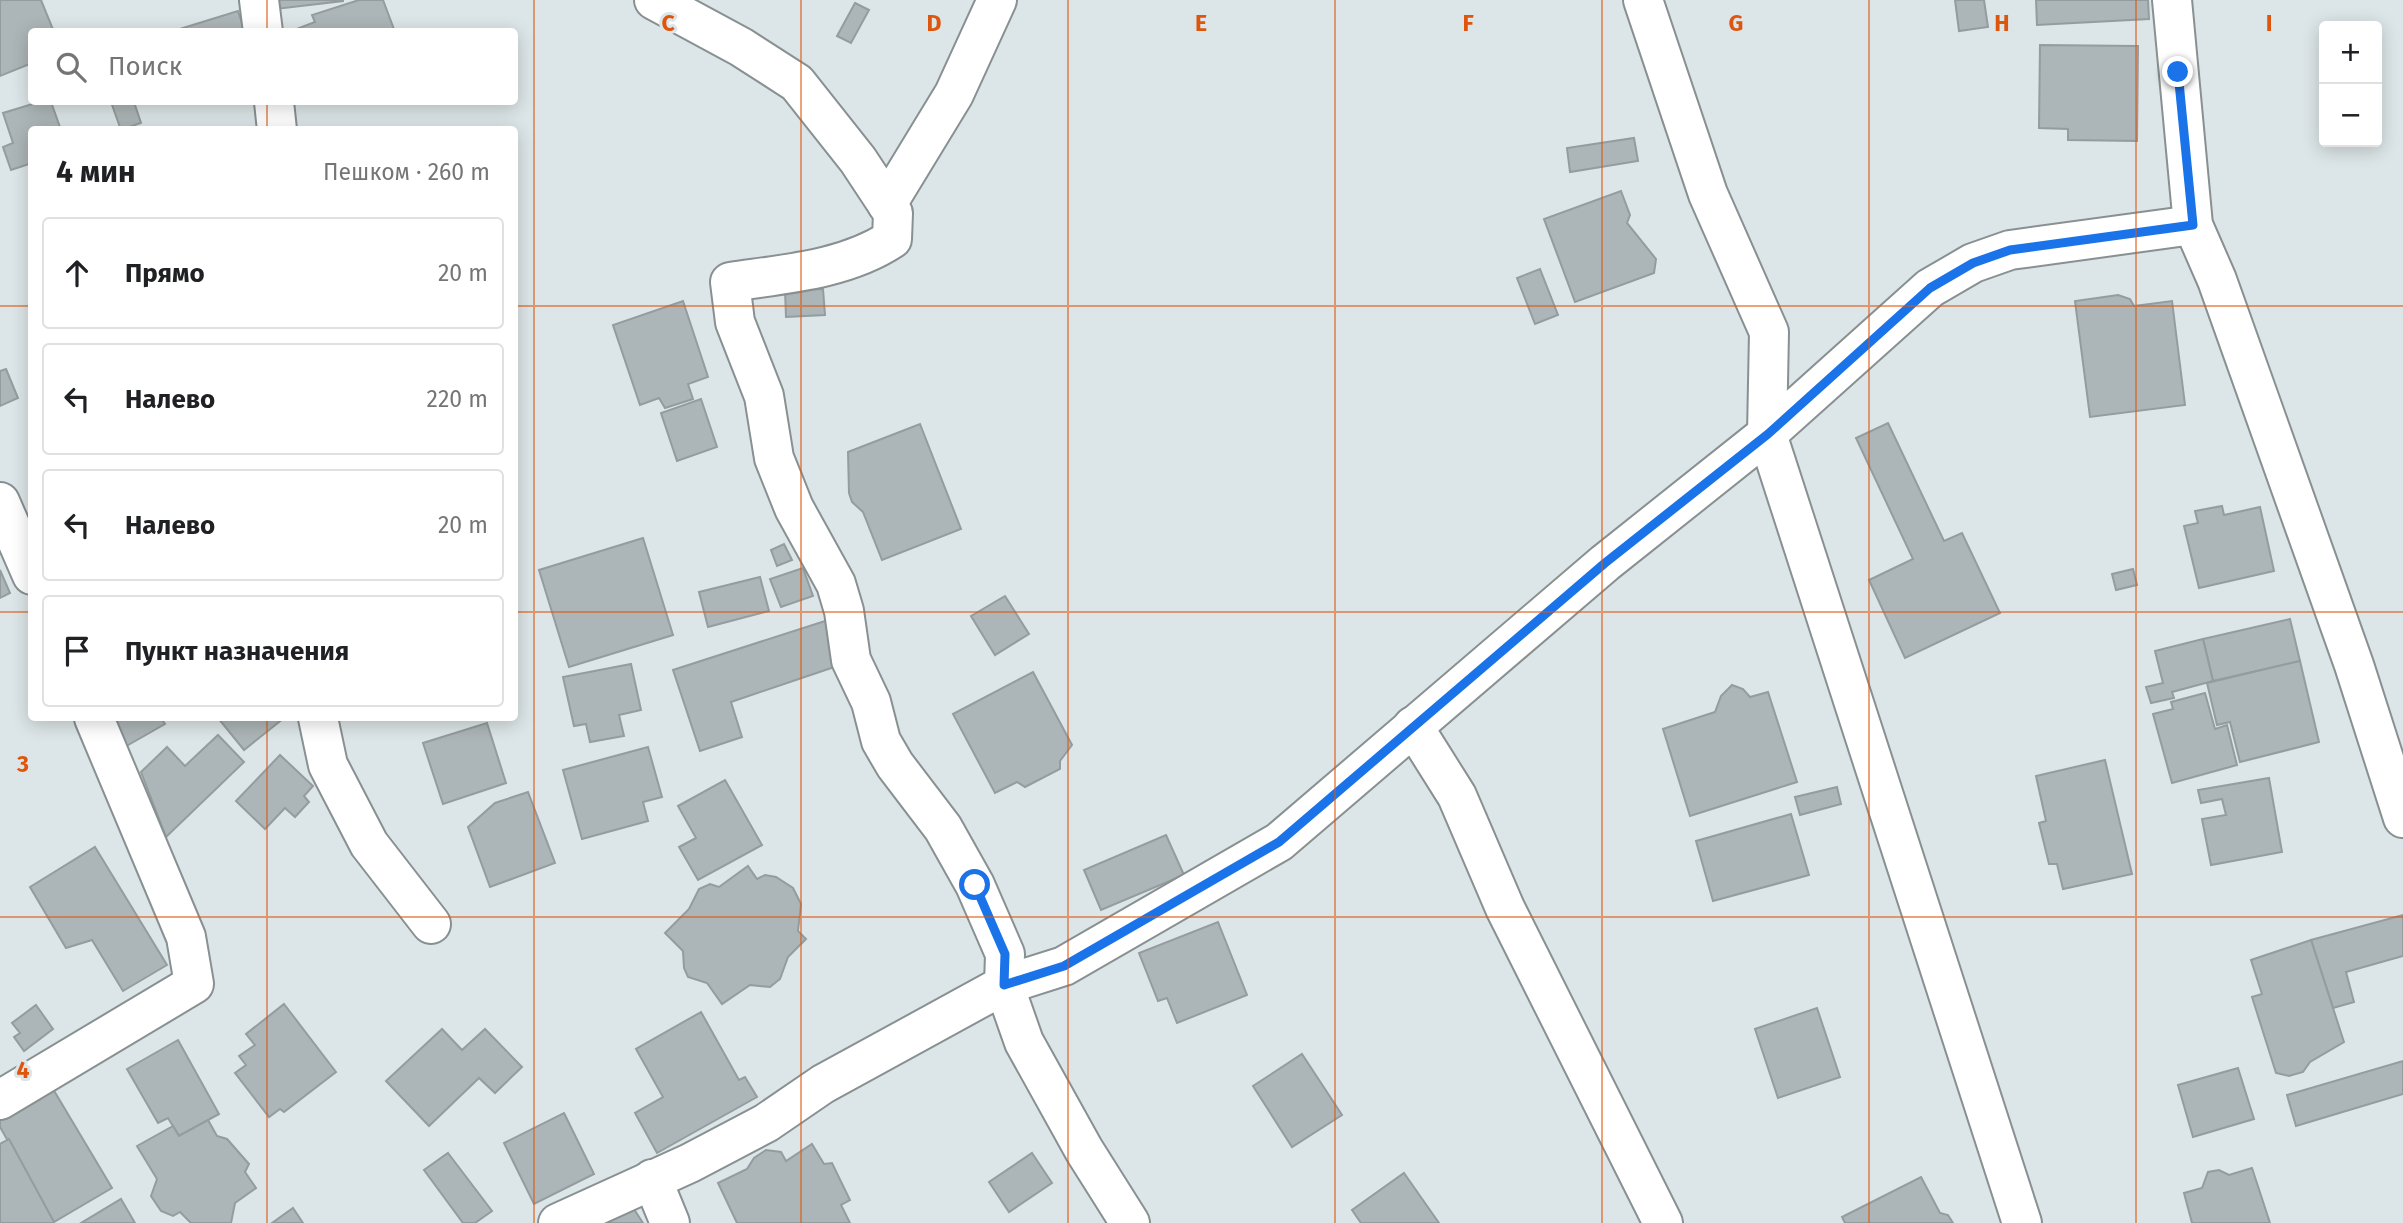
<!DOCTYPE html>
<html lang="ru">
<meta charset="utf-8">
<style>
:root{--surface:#fff;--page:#f2f2f2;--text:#202124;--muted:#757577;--line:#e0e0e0}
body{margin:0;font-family:"Fira Sans",sans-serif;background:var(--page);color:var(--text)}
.controls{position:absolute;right:21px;top:21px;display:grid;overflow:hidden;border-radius:7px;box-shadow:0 4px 18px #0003}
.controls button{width:63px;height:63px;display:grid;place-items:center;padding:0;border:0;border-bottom:2px solid var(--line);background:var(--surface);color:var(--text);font:35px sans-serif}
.stop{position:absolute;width:21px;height:21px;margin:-16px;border:5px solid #1a73e8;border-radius:50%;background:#fff}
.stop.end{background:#1a73e8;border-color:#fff;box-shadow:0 2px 7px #0008}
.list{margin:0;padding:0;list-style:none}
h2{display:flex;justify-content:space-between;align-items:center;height:91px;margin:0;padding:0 28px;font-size:30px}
h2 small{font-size:23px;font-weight:400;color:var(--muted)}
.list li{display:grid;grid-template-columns:46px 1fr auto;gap:21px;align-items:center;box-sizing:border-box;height:112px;margin:0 14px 14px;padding:0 14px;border:2px solid var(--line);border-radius:7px}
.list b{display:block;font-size:26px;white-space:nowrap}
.list em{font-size:23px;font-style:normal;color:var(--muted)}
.icon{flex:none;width:38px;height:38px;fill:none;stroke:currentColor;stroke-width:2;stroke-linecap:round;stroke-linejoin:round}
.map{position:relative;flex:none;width:2403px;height:1223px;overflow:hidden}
.search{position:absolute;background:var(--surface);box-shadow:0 4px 18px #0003;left:28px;top:28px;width:490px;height:77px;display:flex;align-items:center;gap:18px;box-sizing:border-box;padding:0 24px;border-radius:7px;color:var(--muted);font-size:26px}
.panel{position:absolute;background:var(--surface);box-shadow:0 4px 18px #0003;left:28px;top:126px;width:490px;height:595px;border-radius:7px}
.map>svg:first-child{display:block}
.building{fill:#acb5b7;stroke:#949c9e;stroke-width:2}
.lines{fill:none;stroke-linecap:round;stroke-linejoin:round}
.street-casing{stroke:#889092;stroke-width:42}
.street{stroke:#fff;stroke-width:38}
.route{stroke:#1a73e8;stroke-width:9}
.grid{fill:none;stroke:#de560d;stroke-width:2;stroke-opacity:0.55}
.grid-label{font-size:23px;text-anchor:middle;font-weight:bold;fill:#de560d;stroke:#dce5e7;stroke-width:6;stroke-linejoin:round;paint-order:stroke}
</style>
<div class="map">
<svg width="2403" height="1223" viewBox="0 0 2403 1223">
<rect width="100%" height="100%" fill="#dce5e7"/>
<!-- building -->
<g class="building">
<polygon points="0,0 41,0 54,32 32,32 32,63 0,76"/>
<polygon points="275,0 343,0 343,1 276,9"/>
<polygon points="359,0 383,0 395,32 289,32 315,22 312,15"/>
<polygon points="1955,0 1984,0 1988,27 1959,31"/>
<polygon points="2036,0 2148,0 2149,19 2037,25"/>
<polygon points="855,3 869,10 851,43 837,36"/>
<polygon points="238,11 245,32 170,32"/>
<polygon points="2040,45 2138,46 2137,141 2068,140 2068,129 2039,128"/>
<polygon points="39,102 51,102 61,130 32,130 32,163 11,170 3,147 13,143 3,113"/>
<polygon points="111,102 134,102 141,123 121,130"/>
<polygon points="1634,138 1638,161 1570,172 1567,148"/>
<polygon points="1621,191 1630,215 1627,223 1656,259 1654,273 1575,302 1544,219"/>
<polygon points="1540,269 1558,315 1535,324 1517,278"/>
<polygon points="823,289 825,315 786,317 785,290"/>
<polygon points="2118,295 2130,299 2134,306 2172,301 2185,405 2090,417 2075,301"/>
<polygon points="683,301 708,377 688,384 693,399 665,408 659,398 640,405 613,325"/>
<polygon points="6,369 18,398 0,406 0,371"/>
<polygon points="701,399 717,447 677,461 661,413"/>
<polygon points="1888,423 1944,541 1962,533 2000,613 1905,658 1869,580 1913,559 1856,438"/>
<polygon points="920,424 961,529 882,560 863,512 852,502 849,493 848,452"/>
<polygon points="2222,506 2224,515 2260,507 2274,571 2199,588 2184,526 2198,523 2195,511"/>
<polygon points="643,538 673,635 569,667 539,570"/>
<polygon points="784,544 792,560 777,566 771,550"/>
<polygon points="803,568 813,596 781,607 770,579"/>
<polygon points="2133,569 2137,585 2116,590 2112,574"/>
<polygon points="0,570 10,593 0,598"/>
<polygon points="760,577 769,611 708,627 699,592"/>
<polygon points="1005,596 1029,634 995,655 971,616"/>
<polygon points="2290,619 2300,661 2213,681 2203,639"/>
<polygon points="825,621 840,665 731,702 742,737 700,751 673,670"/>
<polygon points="2203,639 2213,681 2172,692 2174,698 2151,703 2146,687 2163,683 2155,651"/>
<polygon points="2300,661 2319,742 2240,762 2230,722 2217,725 2207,683"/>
<polygon points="631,664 641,710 619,715 624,736 590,742 586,724 574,726 563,677"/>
<polygon points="1033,672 1072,745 1060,761 1060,769 1025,787 1017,782 995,793 953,714"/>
<polygon points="1732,685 1743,689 1750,697 1768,692 1797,782 1690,816 1663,729 1715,712 1721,696"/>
<polygon points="2205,693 2215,729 2227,725 2237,765 2172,783 2153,714 2173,709 2171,702"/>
<polygon points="106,718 161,718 165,724 123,748"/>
<polygon points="218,718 284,718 244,750"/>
<polygon points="487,723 506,783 443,804 423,743"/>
<polygon points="218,735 244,762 166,837 141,772 167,747 185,766"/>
<polygon points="648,747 662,797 643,802 648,821 582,839 563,770"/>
<polygon points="280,755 313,786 304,796 309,802 295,817 285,808 265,829 236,801"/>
<polygon points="2105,760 2132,874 2063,889 2057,864 2049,864 2039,823 2046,821 2036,776"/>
<polygon points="2269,778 2282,852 2211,865 2202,819 2226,815 2222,799 2201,803 2198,790"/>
<polygon points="725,780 762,845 698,880 679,847 696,838 678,806"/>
<polygon points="1837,787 1841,804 1800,815 1795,797"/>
<polygon points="528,792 555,863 490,887 468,827 495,803"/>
<polygon points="1791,814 1809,875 1713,901 1696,841"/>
<polygon points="1166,835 1184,875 1101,910 1084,870"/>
<polygon points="95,847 167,965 123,991 92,940 66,948 30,887"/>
<polygon points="748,866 757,879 765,875 776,877 793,888 801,904 798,931 806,939 788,957 780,979 770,987 750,985 722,1004 707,983 688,977 684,968 683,951 665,933 689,909 699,889 710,884 719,887"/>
<polygon points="2403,915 2403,956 2346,972 2354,1002 2333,1008 2311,940"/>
<polygon points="1218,922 1247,995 1177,1023 1167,998 1158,1001 1139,953"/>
<polygon points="2311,940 2344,1042 2310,1062 2303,1072 2289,1076 2276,1073 2252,997 2262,994 2251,960"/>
<polygon points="284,1004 336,1072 284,1112 280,1109 269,1117 235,1073 246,1065 239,1056 255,1045 246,1034"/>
<polygon points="36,1005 53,1029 24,1051 14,1037 20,1033 12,1023"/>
<polygon points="1817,1008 1840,1077 1778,1098 1755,1029"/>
<polygon points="701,1012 739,1080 745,1077 757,1097 657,1153 635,1113 663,1097 636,1049"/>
<polygon points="442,1029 462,1050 485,1029 522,1067 495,1093 479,1078 429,1126 386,1081"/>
<polygon points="178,1040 219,1114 179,1136 168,1118 158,1123 127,1069"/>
<polygon points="1302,1054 1342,1115 1292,1147 1253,1086"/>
<polygon points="2403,1061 2403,1094 2296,1126 2287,1095"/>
<polygon points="2238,1068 2254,1119 2193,1137 2178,1085"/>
<polygon points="53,1089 112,1188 54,1222 0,1127 0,1120"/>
<polygon points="564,1113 594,1174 534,1204 504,1143"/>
<polygon points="208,1120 217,1136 227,1139 249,1164 245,1172 256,1188 235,1203 231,1223 191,1223 180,1212 173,1216 161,1211 151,1196 157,1179 137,1146 173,1126 179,1136"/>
<polygon points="9,1139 54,1222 54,1223 0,1223 0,1144"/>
<polygon points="812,1144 824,1164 832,1163 850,1200 841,1205 850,1223 737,1223 718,1183 747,1169 754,1158 766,1150 781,1152 786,1161"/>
<polygon points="448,1153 492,1211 475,1223 463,1223 424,1170"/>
<polygon points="1032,1153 1052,1183 1009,1212 989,1182"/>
<polygon points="2252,1168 2270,1223 2192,1223 2184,1193 2202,1188 2208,1172 2219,1170 2229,1175"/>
<polygon points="1404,1173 1439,1223 1361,1223 1352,1210"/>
<polygon points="1921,1177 1940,1213 1948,1215 1953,1223 1845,1223 1842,1217"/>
<polygon points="121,1199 135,1223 81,1223"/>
<polygon points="630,1203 643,1223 598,1223"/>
<polygon points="293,1208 303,1223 272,1223"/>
</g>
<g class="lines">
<defs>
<g id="street">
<polyline points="259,0 263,32"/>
<path d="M654 0 741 47 797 83 858 160 893 213 892 239C845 270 784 274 730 282L735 322 764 396 774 458 794 508 836 584 844 611 851 660 871 702 881 741 895 765 943 828 975 885 1005 954 1004 985 1024 1042 1084 1150 1130 1223"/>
<polyline points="1643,0 1708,194 1769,332 1767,434 2022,1223"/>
<polyline points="2172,0 2193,225 2217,280 2354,665 2403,818"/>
<polyline points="274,102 277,130"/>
<polyline points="887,204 954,94 997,0"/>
<polyline points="0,502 32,575"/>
<polyline points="318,718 328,765 369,844 431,924"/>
<polyline points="1413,726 1457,796 1505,908 1663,1223"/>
<polyline points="0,1100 194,984 186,937 94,718"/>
<polyline points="652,1179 670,1223"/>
<polyline points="558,1223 690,1163 766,1123 823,1084 1004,985 1064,966 1279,842 1605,563 1767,434 1930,288 1973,263 2010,250 2193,225"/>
</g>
</defs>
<!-- street casing -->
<use href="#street" class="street-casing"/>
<!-- street -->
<use href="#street" class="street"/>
</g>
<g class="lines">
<!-- route -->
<polyline class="route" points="975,885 1005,954 1004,985 1064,966 1279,842 1605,563 1768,434 1930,288 1973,263 2010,250 2193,225 2178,72"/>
</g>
<!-- grid -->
<path class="grid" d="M267 0V32M534 0V1223M801 0V1223M1068 0V1223M1335 0V1223M1602 0V1223M1869 0V1223M2136 0V1223M267 102V130M0 306H32M514 306H2403M0 612H32M514 612H2403M267 718V1223M0 917H2403"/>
<g class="grid-label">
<text x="668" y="31">C</text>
<text x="934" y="31">D</text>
<text x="1201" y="31">E</text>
<text x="1468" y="31">F</text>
<text x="1736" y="31">G</text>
<text x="2002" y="31">H</text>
<text x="2269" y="31">I</text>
<text x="23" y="772">3</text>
<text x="23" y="1078">4</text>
</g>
</svg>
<div class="controls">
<button>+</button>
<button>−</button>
</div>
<div class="stop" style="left:975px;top:885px"></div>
<div class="stop end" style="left:2178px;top:72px"></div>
<div class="search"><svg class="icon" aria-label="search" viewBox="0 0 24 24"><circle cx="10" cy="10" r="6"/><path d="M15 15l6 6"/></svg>Поиск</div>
<section class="panel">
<h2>4 мин<small>Пешком · 260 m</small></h2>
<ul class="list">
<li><svg class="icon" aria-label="ahead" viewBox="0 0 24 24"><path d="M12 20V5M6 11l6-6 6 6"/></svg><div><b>Прямо</b></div><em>20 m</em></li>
<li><svg class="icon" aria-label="left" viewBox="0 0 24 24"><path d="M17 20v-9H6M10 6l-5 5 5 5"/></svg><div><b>Налево</b></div><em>220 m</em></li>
<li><svg class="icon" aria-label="left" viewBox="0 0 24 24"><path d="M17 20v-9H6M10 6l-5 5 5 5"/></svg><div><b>Налево</b></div><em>20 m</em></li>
<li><svg class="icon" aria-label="arrive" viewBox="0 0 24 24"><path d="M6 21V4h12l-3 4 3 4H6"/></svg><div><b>Пункт назначения</b></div></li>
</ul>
</section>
</div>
